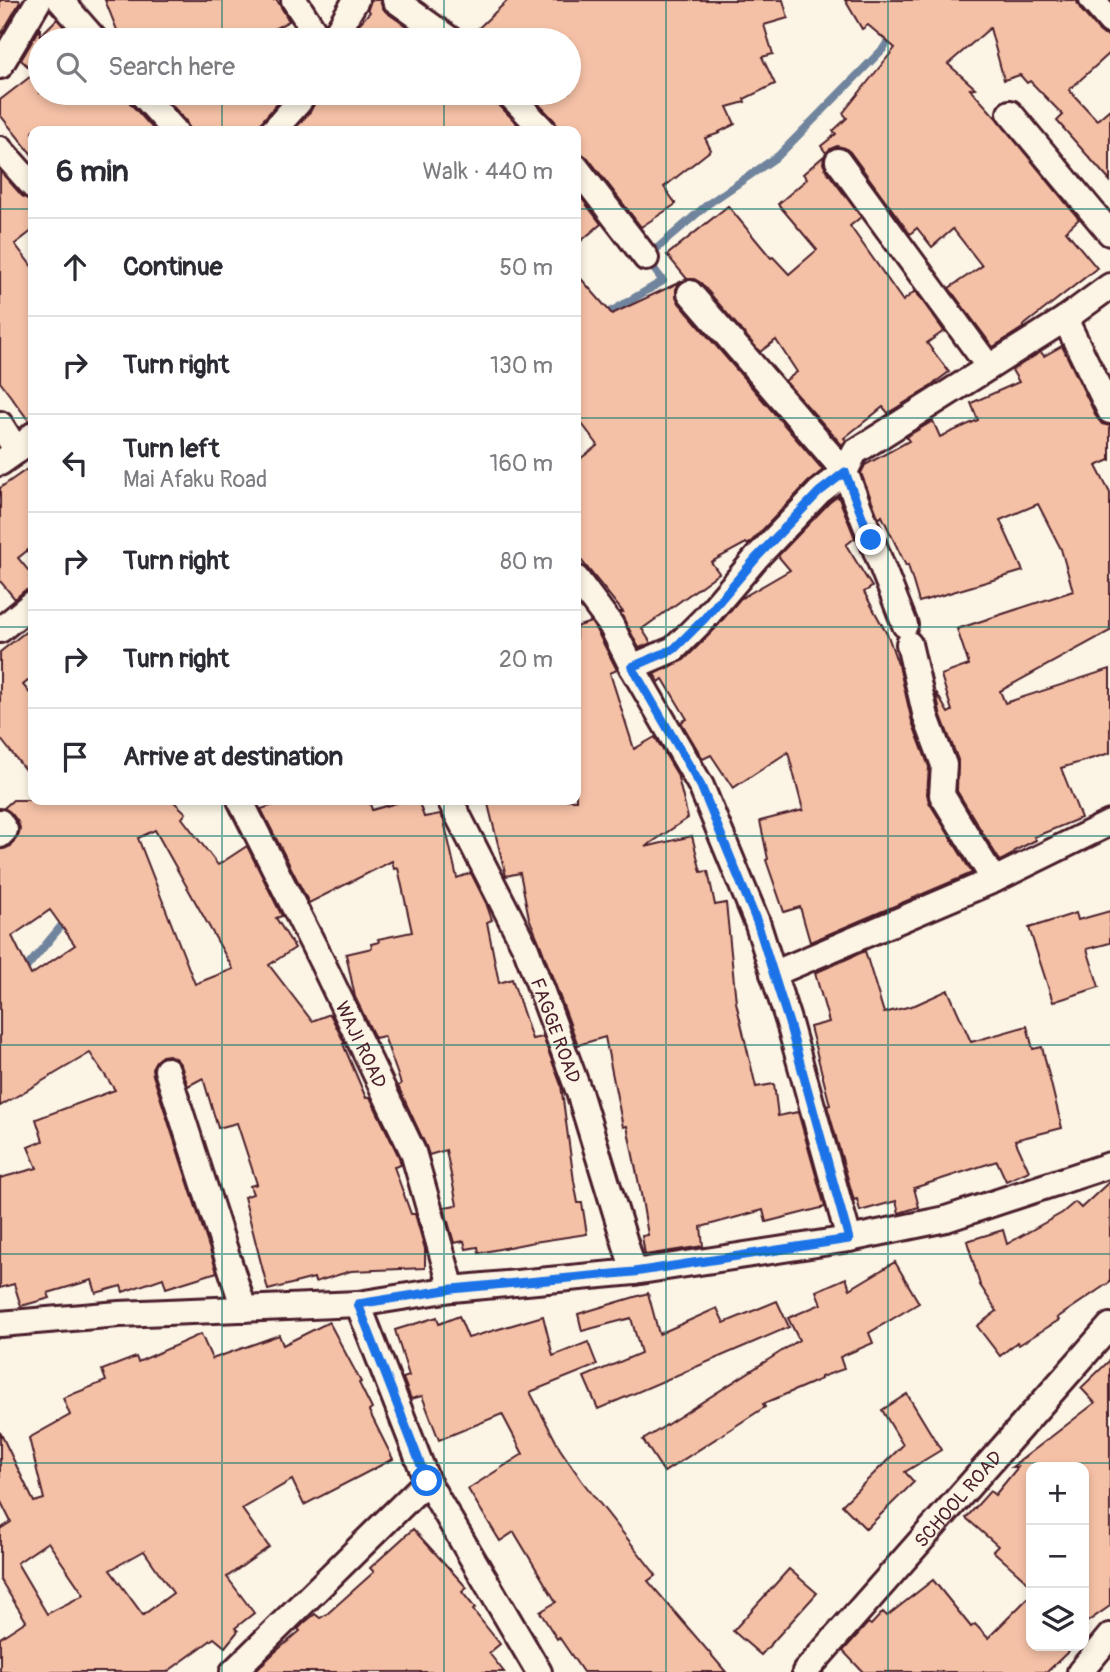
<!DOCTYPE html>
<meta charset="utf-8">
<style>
:root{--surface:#fff;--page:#f2f2f3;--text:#2b2b33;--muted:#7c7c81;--line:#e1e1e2}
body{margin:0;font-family:Pangolin,sans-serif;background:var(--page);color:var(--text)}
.controls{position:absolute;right:21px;bottom:21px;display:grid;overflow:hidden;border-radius:14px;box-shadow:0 4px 10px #0003}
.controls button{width:63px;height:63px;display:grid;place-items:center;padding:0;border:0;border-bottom:2px solid var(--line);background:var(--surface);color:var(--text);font:35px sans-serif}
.stop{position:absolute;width:21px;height:21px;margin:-16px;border:5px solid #1a73e8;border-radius:50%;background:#fff}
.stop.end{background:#1a73e8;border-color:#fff;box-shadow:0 2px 7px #0008}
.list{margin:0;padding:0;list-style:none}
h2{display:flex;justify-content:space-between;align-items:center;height:91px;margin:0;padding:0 28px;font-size:30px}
h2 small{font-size:23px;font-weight:400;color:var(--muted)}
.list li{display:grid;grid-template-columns:46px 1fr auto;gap:21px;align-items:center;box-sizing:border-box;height:98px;padding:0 28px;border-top:2px solid var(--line)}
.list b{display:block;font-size:26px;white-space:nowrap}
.list p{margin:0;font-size:23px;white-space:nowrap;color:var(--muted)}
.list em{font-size:23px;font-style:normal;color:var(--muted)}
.icon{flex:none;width:38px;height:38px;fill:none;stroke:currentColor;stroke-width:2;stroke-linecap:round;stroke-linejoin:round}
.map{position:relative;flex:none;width:1110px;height:1672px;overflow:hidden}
.search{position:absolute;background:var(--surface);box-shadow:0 4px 10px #0003;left:28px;top:28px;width:553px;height:77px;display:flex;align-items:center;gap:18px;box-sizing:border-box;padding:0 24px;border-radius:38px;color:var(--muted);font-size:26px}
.panel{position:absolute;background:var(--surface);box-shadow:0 4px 10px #0003;left:28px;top:126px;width:553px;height:679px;border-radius:14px}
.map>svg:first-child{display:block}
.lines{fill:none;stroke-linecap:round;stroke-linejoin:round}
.stream{stroke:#6f849d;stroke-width:8}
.building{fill:#f5c1a6;stroke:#4a1f2b;stroke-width:2;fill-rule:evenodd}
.minor-casing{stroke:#4a1f2b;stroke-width:30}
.minor{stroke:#fcf5e5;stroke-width:24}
.route{stroke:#1a73e8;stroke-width:9}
.grid{fill:none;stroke:#0f766e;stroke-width:2;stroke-opacity:0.55}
.labels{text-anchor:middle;stroke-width:5;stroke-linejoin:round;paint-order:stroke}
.street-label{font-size:19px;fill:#4a1f2b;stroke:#fcf5e5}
</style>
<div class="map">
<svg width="1110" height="1672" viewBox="0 0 1110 1672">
<rect width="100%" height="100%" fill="#fcf5e5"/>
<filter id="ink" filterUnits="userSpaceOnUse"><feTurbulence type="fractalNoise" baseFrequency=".0143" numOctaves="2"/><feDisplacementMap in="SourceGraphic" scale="14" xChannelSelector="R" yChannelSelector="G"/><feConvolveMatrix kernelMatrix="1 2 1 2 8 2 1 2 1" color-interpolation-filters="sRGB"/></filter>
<g filter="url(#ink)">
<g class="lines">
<!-- stream -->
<g class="stream">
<polyline points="602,317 663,281 646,258 708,204 778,156 883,49 893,33"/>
<polyline points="22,973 67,919"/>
</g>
</g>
<!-- building -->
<g class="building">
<polygon points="0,0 19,0 20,2 2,33 0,30"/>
<polygon points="105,0 277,0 289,21 253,40 121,40"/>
<polygon points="371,0 380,0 382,7 386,12 426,40 349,40 359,24 370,12 368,9"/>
<polygon points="508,0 783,0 788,18 764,25 773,54 762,57 775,84 744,99 745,102 727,107 735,124 719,132 720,133 705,138 711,150 664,187 676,204 641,227 588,158 582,154 576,152 576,131 558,131 555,121 528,93 569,93 569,40 466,40"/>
<polygon points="845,0 1076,0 1081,10 1099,31 1104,35 1110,36 1110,53 1069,90 1097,120 1110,109 1110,181 1057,121 1063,115 1030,81 1027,83 1020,75 1004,80 990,28 948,64 975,88 970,89 998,120 1079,219 1066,231 1097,268 1023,326 1024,327 993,347 949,288 982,266 953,229 932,247 917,228 910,234 850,152 845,148 837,146 830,149 826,153 821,146 836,134 833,131 847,118 843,113 895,48 868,25 862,29"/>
<polygon points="57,19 75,40 40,40 40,93 127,93 130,103 155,131 33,131 33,156 0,115 0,100 35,73 21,60 40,28 40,36"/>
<polygon points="161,93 287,93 262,121 259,131 189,131 186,121"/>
<polygon points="318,93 494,93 497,103 524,131 293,131 310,112 317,99"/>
<polygon points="824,156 823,163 826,170 861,217 850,226 903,301 915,291 944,331 927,343 949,372 922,392 888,413 883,407 844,438 846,440 842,445 785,381 797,372 776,340 760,352 701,283 694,279 687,279 667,255 728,206 771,258 773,257 789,274 817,250 778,204 807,179 803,174"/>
<polygon points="0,171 22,196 30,200 33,205 33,230 15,244 33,268 33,421 29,421 0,382"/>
<polygon points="576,191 601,224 576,245"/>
<polygon points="576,273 612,314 680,282 676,289 676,296 679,303 823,470 808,482 748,545 746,543 711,562 719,573 642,629 651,643 639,648 620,612 623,612 576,554 576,462 598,445 576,416"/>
<polygon points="1062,346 1097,418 1102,424 1110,426 1110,460 1096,466 1110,493 1110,631 1000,691 1005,703 1110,669 1110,753 1061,768 1081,818 1034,837 1036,840 1014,851 1015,853 1000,861 957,791 958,760 940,713 936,692 948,713 952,711 941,675 969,665 957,629 1073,591 1061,549 1038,504 1000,520 1023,571 919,602 908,565 906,566 882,516 879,519 861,473 865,465 909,441 906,437 933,421 940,437 978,420 971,403 1019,382 1012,370 1041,352 1044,356"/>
<polygon points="33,465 33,546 18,558 33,576 33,588 24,591 15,599 0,581 0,488"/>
<polygon points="838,496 855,538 846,545 872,587 864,592 888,636 900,670 912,722 929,767 927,794 929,802 972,873 810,942 800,907 784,912 766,860 768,859 760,821 803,810 788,752 733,788 711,755 703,759 681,722 687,719 663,679 659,682 654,674 684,660 715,629 740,599 790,570 778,556 829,503"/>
<polygon points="591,622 598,633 617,670 610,673 634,749 655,737 677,774 688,818 645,847 692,836 701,872 708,871 715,905 726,903 736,1002 756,1087 774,1084 778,1116 798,1112 825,1207 766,1222 763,1210 701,1227 703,1246 645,1255 642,1236 648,1235 641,1194 627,1126 623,1127 605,1037 578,1045 540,944 529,918 520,873 506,876 487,800 576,800 576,627"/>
<polygon points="33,626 33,677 23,685 33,697 33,780 0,738 0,652"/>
<path d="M13 800H172L186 813 182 818 218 865 247 846 282 916 276 918 295 948 269 965 312 1021 330 1014 345 1044H343L366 1098 370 1097 399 1157 401 1165 394 1167 411 1214H415L425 1249V1268L351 1271 315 1282 314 1278 268 1290 244 1197 253 1194 250 1186 257 1184 237 1123 218 1128 203 1078 188 1086 181 1065 176 1059 169 1055 162 1056 156 1061 152 1068 153 1075 217 1272 166 1288 163 1278 123 1292 121 1286 96 1293 92 1280 48 1293 50 1298 21 1306 14 1284 0 1288V1178L37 1168 28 1147 43 1141 36 1119 115 1090 90 1053 0 1106V849H4L11 846 19 834 20 828 18 822 12 814 4 808ZM155 830 233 969 195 984 138 838ZM50 910 75 945 31 975 12 936Z"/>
<polygon points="271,800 369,800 372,810 407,800 418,800 424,817 440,814 444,821 457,878 471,873 486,903 492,920 487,922 499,983 512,979 532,1039 543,1037 561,1085 574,1181 578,1203 582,1203 587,1234 534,1242 479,1253 478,1247 466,1249 464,1241 454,1243 444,1207 457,1205 446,1150 429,1155 426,1146 398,1086 401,1084 384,1036 375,1038 355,997 346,954 372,948 371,944 379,942 378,939 412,932 398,868 394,869 392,861 309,903 261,809 274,805"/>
<polygon points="1110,911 1110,943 1087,949 1099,987 1053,1002 1029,928 1076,913 1078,920"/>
<polygon points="865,951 884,1013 915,1005 948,990 971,1042 1027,1026 1033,1049 1042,1047 1062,1128 1015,1140 1029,1171 1006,1181 997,1161 914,1188 919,1207 899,1213 896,1201 860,1211 857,1199 854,1200 827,1106 830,1105 810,1027 829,1022 815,973"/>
<polygon points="1110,1181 1110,1282 1057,1318 1059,1320 1019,1345 1017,1342 1000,1356 977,1326 997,1311 980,1285 967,1241 1003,1230 1007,1244 1062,1213 1075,1202 1081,1208"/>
<polygon points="895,1262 919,1303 869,1333 873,1343 840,1357 844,1369 821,1377 821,1379 763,1404 765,1407 664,1472 643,1440 799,1340 788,1318 821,1304 816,1291 846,1278 850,1289"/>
<polygon points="648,1293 659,1334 717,1308 724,1323 777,1301 789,1327 598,1409 584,1377 641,1353 631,1318 582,1331 578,1314"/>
<polygon points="459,1316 468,1338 543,1316 553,1356 588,1342 597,1365 530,1392 560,1449 582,1481 656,1575 648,1581 726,1672 583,1672 559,1637 557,1639 540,1612 556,1602 514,1532 500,1541 468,1489 523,1454 502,1414 439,1440 422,1396 411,1399 403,1378 409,1376 395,1330 437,1317 439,1324"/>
<path d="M329 1322 361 1382 359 1383 372 1409 369 1411 393 1459 304 1505 292 1480 242 1509 269 1547 227 1577 254 1613 235 1628 238 1631 225 1647 214 1638 167 1672H0V1638L26 1621 0 1579V1529L11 1522 0 1500V1432L34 1502 44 1499 29 1438 70 1415 63 1398 106 1381 102 1370 136 1357 138 1362 201 1334 212 1359 279 1335 283 1345ZM48 1542 84 1595 47 1614 17 1563ZM144 1551 173 1593 143 1615 110 1570Z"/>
<polygon points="1110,1360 1110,1606 1084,1624 1084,1467 1031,1467 1031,1585 993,1551 998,1546 966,1518 990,1491 995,1495 1018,1467 1012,1467 1095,1403 1081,1388"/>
<polygon points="907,1394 941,1450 905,1472 914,1482 866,1529 842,1505 903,1445 882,1410"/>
<polygon points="413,1529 467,1588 462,1592 475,1608 473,1610 500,1644 489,1653 504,1672 254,1672 274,1653 300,1631 298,1629 304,1623 315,1614 320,1618 327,1614 374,1572 370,1568"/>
<polygon points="789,1569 817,1593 761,1655 733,1631"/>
<polygon points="933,1580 971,1627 975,1624 988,1638 1031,1595 1031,1646 1074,1646 1047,1672 863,1672 843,1651 868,1623 871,1625 883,1612 887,1616"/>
</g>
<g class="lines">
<defs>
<g id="minor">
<polyline points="60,0 95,40"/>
<polyline points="294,0 320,40"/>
<polyline points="395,0 451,40"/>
<polyline points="1092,0 1110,21"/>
<polyline points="332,40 356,0"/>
<polyline points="0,66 39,0"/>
<polyline points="141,93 175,131"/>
<polyline points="508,93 544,131"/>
<polyline points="1010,113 1110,233"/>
<polyline points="273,131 299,102 303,93"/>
<polyline points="0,149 33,186"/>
<polyline points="838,161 989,367"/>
<polyline points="576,167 646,258"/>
<polyline points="690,293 845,472 905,625"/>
<polyline points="1065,319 1110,411"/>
<polyline points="0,424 17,451"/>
<polyline points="0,463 17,451 33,435"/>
<polyline points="576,578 611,625 632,667 701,786 757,922 789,1023 849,1239"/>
<polyline points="0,630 33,603"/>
<polyline points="909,644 926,717 944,765 942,795 994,880"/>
<polyline points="632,667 674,649 704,619 757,557 819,492 845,472 855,452 1065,319 1110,286"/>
<path id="s1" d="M240 800 323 964 413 1152 452 1289"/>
<path id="s2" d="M450 800 526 949 579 1092 634 1272"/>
<polyline points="0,822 5,830 0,835"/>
<polyline points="773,974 994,880 1110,823"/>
<polyline points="167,1070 244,1309"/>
<polyline points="358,1304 427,1481 539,1672"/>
<polyline points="0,1324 119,1314 358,1304 452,1289 634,1272 849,1239 946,1219 1110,1165"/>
<polyline points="233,1672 427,1481"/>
<path id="s3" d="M805 1672 1110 1326"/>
<polyline points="1080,1672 1110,1636"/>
</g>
</defs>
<!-- minor casing -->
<use href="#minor" class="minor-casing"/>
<!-- minor -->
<use href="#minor" class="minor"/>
</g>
</g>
<g class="lines" filter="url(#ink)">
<!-- route -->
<polyline class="route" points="427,1481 358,1304 452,1289 634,1272 849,1239 789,1023 757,922 701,786 632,667 674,649 704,619 757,557 819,492 845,472 871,540"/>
</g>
<!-- grid -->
<path class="grid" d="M222 0V40M444 0V40M666 0V1672M888 0V1672M222 93V131M444 93V131M0 209H33M576 209H1110M0 418H33M576 418H1110M0 627H33M576 627H1110M222 800V1672M444 800V1672M0 836H1110M0 1045H1110M0 1254H1110M0 1463H1110"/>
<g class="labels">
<!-- street labels -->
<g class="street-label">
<text dy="7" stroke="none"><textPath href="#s2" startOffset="254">FAGGE ROAD</textPath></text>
<text dy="7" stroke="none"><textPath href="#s1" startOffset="273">WAJI ROAD</textPath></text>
<text dy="7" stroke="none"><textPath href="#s3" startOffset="231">SCHOOL ROAD</textPath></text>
</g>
</g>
</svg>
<div class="controls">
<button>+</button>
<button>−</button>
<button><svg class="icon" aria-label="layers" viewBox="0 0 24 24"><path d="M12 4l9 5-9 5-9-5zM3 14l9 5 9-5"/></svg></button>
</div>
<div class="stop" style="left:427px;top:1481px"></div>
<div class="stop end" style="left:871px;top:540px"></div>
<div class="search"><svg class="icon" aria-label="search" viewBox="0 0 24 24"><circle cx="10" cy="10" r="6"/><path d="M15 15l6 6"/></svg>Search here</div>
<section class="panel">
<h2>6 min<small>Walk · 440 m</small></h2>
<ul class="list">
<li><svg class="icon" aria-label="ahead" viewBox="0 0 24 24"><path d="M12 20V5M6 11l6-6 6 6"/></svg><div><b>Continue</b></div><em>50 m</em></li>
<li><svg class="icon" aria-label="right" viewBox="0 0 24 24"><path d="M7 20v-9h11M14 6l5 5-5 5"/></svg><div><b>Turn right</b></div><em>130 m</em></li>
<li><svg class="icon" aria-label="left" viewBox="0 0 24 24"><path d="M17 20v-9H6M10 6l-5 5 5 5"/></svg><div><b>Turn left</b><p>Mai Afaku Road</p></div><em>160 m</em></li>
<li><svg class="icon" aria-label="right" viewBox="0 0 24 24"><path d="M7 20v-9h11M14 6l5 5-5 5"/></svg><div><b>Turn right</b></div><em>80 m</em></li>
<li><svg class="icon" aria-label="right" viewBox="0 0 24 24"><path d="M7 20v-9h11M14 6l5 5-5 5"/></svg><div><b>Turn right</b></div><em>20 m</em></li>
<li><svg class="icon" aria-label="arrive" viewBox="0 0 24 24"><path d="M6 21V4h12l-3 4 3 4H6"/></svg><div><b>Arrive at destination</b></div></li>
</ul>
</section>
</div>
